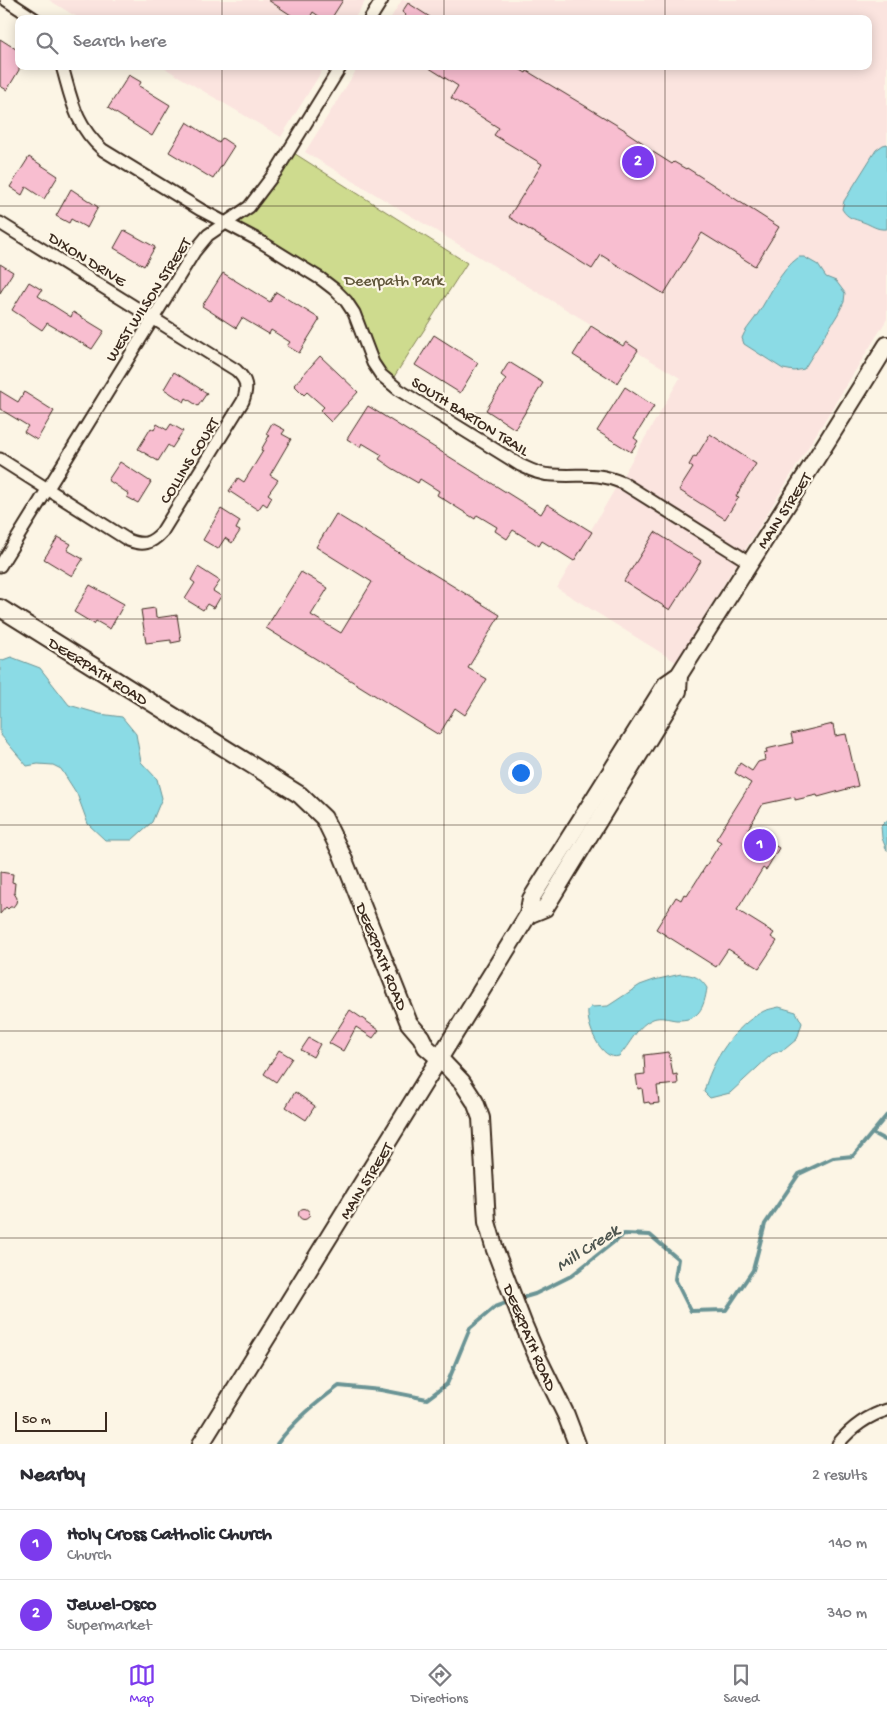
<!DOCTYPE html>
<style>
:root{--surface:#fff;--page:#f2f2f3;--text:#2b2b33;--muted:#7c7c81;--line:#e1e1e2;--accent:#7c3aed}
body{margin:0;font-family:"Gochi Hand",sans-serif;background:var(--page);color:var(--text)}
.scale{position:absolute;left:15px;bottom:12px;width:92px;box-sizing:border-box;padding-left:5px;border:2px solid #3b2a1e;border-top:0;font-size:14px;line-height:18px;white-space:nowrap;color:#3b2a1e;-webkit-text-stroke:4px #fcf5e5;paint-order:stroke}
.you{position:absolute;left:520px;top:772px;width:18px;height:18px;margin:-12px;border:4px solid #fff;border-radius:50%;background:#1a73e8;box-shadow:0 0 0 8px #1a73e833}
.badge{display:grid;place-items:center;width:32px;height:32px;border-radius:50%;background:var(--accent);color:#fff;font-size:16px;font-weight:700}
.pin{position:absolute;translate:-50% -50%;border:2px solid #fff;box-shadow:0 1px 5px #0006}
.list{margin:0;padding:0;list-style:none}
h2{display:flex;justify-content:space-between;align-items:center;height:65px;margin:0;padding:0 20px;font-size:21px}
h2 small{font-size:16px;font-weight:400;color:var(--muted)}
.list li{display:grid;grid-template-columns:32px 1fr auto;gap:15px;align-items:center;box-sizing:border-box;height:70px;padding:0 20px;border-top:1px solid var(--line)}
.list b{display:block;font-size:19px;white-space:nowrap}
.list p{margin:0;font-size:16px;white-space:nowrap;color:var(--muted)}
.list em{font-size:16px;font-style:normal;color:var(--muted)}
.icon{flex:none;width:28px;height:28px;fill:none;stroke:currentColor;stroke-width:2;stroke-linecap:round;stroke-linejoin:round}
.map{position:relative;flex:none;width:887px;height:1444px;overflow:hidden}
.search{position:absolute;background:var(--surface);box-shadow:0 2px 12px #0003;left:15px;right:15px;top:15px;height:55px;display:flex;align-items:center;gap:12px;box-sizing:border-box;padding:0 18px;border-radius:10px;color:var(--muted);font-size:19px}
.sheet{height:205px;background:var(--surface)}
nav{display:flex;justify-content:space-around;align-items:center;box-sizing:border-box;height:70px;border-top:1px solid var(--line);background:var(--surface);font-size:14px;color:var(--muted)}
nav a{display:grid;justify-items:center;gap:2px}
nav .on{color:var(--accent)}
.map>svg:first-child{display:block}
.built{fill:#fbe4df}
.green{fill:#cedb8e;stroke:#848256}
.water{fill:#8bdbe5;stroke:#6b9495}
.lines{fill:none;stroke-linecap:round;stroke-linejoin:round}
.stream{stroke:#6b9495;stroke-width:4}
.building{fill:#f8bed0;stroke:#3b2a1e}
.street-casing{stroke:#3b2a1e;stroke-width:15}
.secondary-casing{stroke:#3b2a1e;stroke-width:20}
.street{stroke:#fcf5e5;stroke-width:11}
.secondary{stroke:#fcf5e5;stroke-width:16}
.grid{fill:none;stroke:#3b2a1e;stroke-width:1;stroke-opacity:0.55}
.labels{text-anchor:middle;stroke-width:4.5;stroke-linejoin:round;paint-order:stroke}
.street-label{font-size:16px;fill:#3b2a1e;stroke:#fcf5e5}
.park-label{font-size:16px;fill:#60563a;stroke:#fcf5e5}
.water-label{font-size:18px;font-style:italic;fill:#4f5650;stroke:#fcf5e5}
</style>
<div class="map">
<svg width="887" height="1444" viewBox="0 0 887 1444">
<rect width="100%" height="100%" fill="#fcf5e5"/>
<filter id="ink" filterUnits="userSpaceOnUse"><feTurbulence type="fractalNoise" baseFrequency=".02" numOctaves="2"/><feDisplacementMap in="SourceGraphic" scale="10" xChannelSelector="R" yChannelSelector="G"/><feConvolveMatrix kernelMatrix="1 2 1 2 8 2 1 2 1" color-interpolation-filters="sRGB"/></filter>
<g filter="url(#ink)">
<!-- built -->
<g class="built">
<polygon points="49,0 366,0 354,19 80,19"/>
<polygon points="402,0 887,0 887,319 676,662 557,588 680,378 305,152 359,66 868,66 868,19 390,19"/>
<polygon points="161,66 325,66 281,137"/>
</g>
<!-- green -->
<polygon class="green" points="289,150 467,263 390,383 346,300 227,223 249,207"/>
<!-- water -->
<g class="water">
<path d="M887 144V229C876 230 872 225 863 222 853 218 848 219 842 209L844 201 876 150 883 145Z"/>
<path d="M799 257H804L818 265 826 277 836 281 845 293 844 302 838 314 804 369 794 371 783 369 744 344 742 338C745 330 750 325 755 318 769 298 779 271 799 257Z"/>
<polygon points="11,657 40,668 69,705 100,714 122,717 136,734 141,762 157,779 162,798 152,822 132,840 105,840 88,824 77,794 61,769 53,765 38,764 27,766 0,734 0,661"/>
<polygon points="887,820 887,851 882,838 881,826"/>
<path d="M681 974C694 975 700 977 707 988 704 1008 699 1021 676 1020 668 1019 661 1016 653 1019 637 1025 630 1045 619 1056 601 1062 586 1024 588 1010L591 1007 608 1006 640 985 654 980Z"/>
<path d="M779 1007 796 1012 802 1023 797 1039 785 1049 772 1054 730 1093 710 1098 704 1092C711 1062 735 1025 764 1011 769 1009 775 1008 779 1007Z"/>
</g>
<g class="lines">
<!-- stream -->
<g class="stream">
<polyline points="872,1133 887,1141"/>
<polyline points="518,1299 535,1294 571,1276 624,1234 650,1235 678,1259 675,1279 691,1311 726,1310 753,1270 765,1224 799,1174 833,1158 853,1156 887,1115"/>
<path d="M277 1444C295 1420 316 1403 339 1386L381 1390 427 1399 447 1384 470 1328 495 1307 511 1301"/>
</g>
</g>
<!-- building -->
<g class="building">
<polygon points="268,0 343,0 331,19 323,19 313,12 309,19 297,19"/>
<polygon points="408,3 433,19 403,19 406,15 402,12"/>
<polygon points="0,39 19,51 19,70 7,90 0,86"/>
<polygon points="426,66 514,66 526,73 527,71 625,130 625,131 643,143 642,145 672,164 674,162 686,169 687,168 779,227 755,266 702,233 664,294 601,255 592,269 509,217 542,164 494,135 499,128 451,98 458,86"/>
<polygon points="129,75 141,82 139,86 170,105 152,136 108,108"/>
<polygon points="187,122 219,143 222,138 234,146 213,179 169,152"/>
<polygon points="29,157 58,176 44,199 26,187 22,195 10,187"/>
<polygon points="71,189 98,207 87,228 71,219 69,223 56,216"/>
<polygon points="124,230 155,247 144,266 114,248"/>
<polygon points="0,264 13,272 0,293"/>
<polygon points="223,273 270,302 276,292 320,319 299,353 287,346 290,342 271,330 269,334 242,318 236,328 202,306"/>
<polygon points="29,282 42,290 38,296 71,317 73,312 104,331 92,349 47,323 42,330 12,310"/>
<polygon points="591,326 623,346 626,342 638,350 617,383 573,355"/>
<polygon points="434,335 478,363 460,393 415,365"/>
<polygon points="320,356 358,392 331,422 320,411 324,407 307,392 304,395 294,385"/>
<polygon points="509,362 543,383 515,429 486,410 506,379 501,375"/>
<polygon points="174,372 207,393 198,406 186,398 184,402 164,389"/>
<polygon points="625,387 654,406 634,438 638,441 631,452 597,431"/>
<polygon points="0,391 18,402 24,392 54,411 37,440 24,432 28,426 0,409"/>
<polygon points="368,406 541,514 547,504 592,532 574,561 542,541 539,546 513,530 507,539 495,531 497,527 477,515 475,519 437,495 439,491 420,479 418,483 392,468 379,459 382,455 362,443 360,447 347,439"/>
<polygon points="272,423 285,430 282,434 291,439 270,475 278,480 268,494 272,497 267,506 263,503 258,510 229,491 238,478 244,482 263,451 261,450 269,436 266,434"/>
<polygon points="157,424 167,430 171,424 183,431 172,448 168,445 158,461 138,449 151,428 154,430"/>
<polygon points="710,434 756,464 736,496 739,497 725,519 679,490 693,468 689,465 694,456 696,457"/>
<polygon points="120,462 151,482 138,503 127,497 129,494 108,480"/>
<polygon points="221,509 240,521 236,529 240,531 232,543 225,538 218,549 203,540"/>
<polygon points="336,514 500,615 468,668 487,679 465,715 455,708 439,735 266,628 301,572 328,588 311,615 341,633 372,582 316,547"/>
<polygon points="655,532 701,561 670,610 624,581"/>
<polygon points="58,537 71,544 67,550 83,559 72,576 44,559"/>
<polygon points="198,567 220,581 213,591 221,596 214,608 207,604 203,610 185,599 195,583 191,580"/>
<polygon points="90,585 124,604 110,629 96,621 94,624 74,612"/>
<polygon points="155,608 156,618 177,615 181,641 171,643 171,640 146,643 141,610"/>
<polygon points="833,724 835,736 846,734 858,786 818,797 817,795 795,800 795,797 763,804 748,829 779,848 766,870 763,868 737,910 774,933 771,937 777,941 759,968 728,949 716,967 656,929 676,897 681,900 684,894 687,896 721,842 716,839 751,783 735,773 740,763 752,771 758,762 765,760 764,754 767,753 766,749 793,743 791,734"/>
<polygon points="0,872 13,874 12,882 15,883 14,893 17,898 16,903 13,907 10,907 8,909 6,907 0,914"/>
<polygon points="350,1010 379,1030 373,1038 356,1027 343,1051 329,1043"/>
<polygon points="309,1038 320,1044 313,1057 301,1050"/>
<polygon points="279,1050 292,1058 276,1082 264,1074"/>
<polygon points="669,1052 673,1075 677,1074 678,1084 657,1086 659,1103 650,1104 649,1102 644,1103 642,1088 638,1089 636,1075 645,1074 644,1055"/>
<polygon points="295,1092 315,1106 306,1120 286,1107"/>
<circle cx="304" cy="1214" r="5.5"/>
</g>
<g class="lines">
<defs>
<g id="street">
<polyline points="6,0 35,19"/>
<polyline points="370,19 382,0"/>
<path d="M62 66C72 101 75 125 103 150L201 210 258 240 321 279 334 289 346 301 354 313 373 363 381 375 399 390 520 465C531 470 541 475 553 475 582 477 595 471 623 483L749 562"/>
<path d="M0 223 236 370C247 380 248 387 243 401L162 532C151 544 143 546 128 540L0 459"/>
<polyline points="0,566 194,252 208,235 249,207 277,170 341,66"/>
<path d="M838 1444C851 1428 867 1416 887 1410"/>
</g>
<g id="secondary">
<polyline points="0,608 300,795 324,818 342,855 409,1023 421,1037 426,1047 440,1059 462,1082 475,1102 481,1118 487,1222 495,1250 525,1328 537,1356 566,1415 577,1444"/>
<polyline points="528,915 545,908 678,691 679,675"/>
<path d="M201 1444 528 915 531 899 666 684 679 675C748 565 819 456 887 345"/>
</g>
</defs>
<!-- street casing -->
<use href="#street" class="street-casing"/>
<!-- secondary casing -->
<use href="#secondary" class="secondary-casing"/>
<!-- street -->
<use href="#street" class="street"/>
<!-- secondary -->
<use href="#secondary" class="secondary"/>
</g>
</g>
<!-- grid -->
<path class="grid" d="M222 0V19M444 0V19M665 0V19M222 66V1444M444 66V1444M665 66V1444M0 206H887M0 413H887M0 619H887M0 825H887M0 1031H887M0 1238H887"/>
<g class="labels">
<!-- street labels -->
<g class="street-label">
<text transform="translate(88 258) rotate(32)" y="6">DIXON DRIVE</text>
<text transform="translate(147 299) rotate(-57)" y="6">WEST WILSON STREET</text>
<text transform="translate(471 415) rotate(32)" y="6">SOUTH BARTON TRAIL</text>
<text transform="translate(188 460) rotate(-58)" y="6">COLLINS COURT</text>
<text transform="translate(783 510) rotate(-57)" y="6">MAIN STREET</text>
<text transform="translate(99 670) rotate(32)" y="6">DEERPATH ROAD</text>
<text transform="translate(383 956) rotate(68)" y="6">DEERPATH ROAD</text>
<text transform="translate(365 1180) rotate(-58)" y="6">MAIN STREET</text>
<text transform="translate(531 1337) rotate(67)" y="6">DEERPATH ROAD</text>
</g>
<!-- park labels -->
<g class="park-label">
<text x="394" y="285">Deerpath Park</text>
</g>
<!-- water labels -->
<g class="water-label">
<text transform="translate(587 1247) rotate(-33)" y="6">Mill Creek</text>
</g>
</g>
</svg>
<div class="scale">50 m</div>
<div class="you"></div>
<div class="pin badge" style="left:760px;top:845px">1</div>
<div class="pin badge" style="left:638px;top:162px">2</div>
<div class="search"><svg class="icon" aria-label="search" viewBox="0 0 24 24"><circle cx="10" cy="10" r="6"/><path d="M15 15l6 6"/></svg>Search here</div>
</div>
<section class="sheet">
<h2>Nearby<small>2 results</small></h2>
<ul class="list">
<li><span class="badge">1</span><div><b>Holy Cross Catholic Church</b><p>Church</p></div><em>140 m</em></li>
<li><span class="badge">2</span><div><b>Jewel-Osco</b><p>Supermarket</p></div><em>340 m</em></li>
</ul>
</section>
<nav>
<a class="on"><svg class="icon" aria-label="map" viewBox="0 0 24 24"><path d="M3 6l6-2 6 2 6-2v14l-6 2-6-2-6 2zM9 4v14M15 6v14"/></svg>Map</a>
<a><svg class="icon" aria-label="directions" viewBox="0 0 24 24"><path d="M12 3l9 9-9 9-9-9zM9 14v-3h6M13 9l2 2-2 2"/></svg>Directions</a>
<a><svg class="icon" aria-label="saved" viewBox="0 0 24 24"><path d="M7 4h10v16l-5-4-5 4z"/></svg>Saved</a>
</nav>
